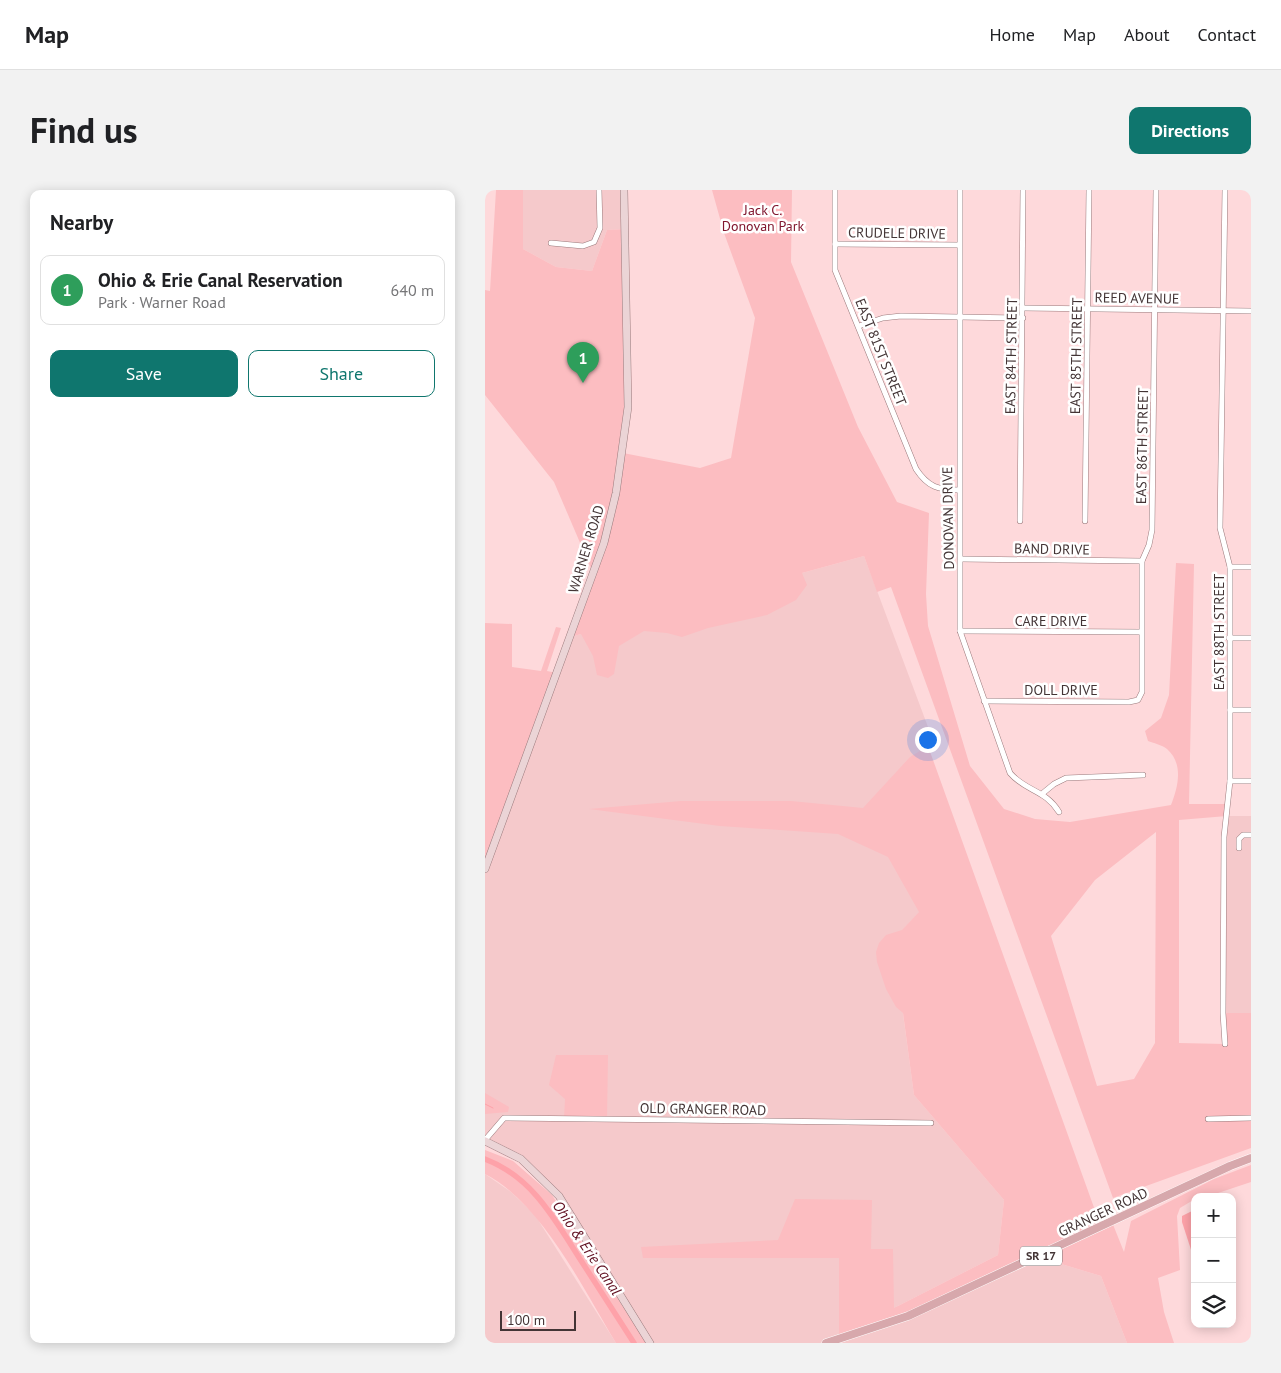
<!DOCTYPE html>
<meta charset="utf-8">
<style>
:root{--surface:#fff;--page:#f2f2f2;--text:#202124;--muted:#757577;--line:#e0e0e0;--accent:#0f766e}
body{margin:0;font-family:"PT Sans",sans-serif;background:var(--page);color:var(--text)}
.controls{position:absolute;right:15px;bottom:15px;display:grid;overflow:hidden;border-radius:10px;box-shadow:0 2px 12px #0003}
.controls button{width:45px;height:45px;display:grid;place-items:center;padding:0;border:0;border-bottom:1px solid var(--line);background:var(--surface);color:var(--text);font:25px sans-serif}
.scale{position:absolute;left:15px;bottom:12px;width:76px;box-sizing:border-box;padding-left:5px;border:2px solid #433435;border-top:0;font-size:14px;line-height:18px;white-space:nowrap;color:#433435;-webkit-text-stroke:4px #fff;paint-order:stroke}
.you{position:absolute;left:442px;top:549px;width:18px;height:18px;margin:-12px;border:4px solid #fff;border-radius:50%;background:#1a73e8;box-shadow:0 0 0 8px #1a73e833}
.badge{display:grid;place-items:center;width:32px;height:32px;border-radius:50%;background:var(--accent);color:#fff;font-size:16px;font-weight:700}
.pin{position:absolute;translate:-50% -41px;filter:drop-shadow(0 1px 2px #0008)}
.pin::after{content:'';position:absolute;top:26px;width:18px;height:15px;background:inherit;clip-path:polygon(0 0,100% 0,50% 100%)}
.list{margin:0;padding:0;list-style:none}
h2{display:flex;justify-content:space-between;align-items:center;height:65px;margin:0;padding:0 20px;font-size:21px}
h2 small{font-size:16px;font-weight:400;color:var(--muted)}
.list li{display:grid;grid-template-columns:32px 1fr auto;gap:15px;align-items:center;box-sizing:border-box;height:70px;margin:0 10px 10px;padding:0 10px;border:1px solid var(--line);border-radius:10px}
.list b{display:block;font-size:19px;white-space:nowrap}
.list p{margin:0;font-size:16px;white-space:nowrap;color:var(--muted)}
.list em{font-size:16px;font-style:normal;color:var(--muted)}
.actions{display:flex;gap:10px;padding:15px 20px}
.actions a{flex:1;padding:11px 0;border:1px solid var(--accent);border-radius:10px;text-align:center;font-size:18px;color:var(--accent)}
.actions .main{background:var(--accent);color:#fff}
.icon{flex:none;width:28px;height:28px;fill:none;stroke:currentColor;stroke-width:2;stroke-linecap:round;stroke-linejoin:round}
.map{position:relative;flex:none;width:766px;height:1153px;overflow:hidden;border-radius:10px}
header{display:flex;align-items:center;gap:30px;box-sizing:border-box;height:70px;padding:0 25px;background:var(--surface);border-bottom:1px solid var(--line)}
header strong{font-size:24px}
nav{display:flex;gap:28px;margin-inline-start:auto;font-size:18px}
.intro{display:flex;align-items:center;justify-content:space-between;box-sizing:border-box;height:120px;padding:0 30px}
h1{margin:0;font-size:35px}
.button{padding:12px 22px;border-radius:10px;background:var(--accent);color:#fff;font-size:18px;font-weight:700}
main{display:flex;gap:30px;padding:0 30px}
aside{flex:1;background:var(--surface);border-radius:10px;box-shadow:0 2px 12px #0003}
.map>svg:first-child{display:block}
.built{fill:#f5c9cb}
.green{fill:#fcbdc1;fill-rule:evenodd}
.water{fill:#fea2a9}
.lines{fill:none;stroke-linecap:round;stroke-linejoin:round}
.stream{stroke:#fea2a9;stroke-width:1}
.canal{stroke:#fea2a9;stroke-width:5.5}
.street-casing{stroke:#9b7a7c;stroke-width:6}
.secondary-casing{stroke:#9b7a7c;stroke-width:8}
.primary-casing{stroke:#fff;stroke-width:9}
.street{stroke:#fff;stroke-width:5}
.secondary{stroke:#ebd4d6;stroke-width:7}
.primary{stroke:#d7a8ac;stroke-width:8}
.labels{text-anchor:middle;stroke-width:5;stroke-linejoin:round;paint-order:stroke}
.shield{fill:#fff;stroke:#7b7172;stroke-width:1}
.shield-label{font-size:12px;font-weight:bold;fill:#433435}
.park-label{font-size:14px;fill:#81172f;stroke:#fff}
.street-label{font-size:14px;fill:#433435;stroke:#fff}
.water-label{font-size:15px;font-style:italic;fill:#601021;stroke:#fff}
</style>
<header>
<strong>Map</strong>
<nav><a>Home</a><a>Map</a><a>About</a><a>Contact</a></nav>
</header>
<div class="intro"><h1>Find us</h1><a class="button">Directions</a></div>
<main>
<aside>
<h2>Nearby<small></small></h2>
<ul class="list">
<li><span class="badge" style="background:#2e9e5b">1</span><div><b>Ohio &amp; Erie Canal Reservation</b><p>Park · Warner Road</p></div><em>640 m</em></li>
</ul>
<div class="actions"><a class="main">Save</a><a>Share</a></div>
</aside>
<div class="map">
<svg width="766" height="1153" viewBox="0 0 766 1153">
<rect width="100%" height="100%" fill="#fed9db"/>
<!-- built -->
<g class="built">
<polygon points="38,0 139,0 141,39 122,40 107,81 71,77 38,59"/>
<polygon points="379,366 449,553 443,556 461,694 408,750 429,905 519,1010 513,1065 409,1118 553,1067 616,1086 642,1153 165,1153 74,1006 36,969 0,950 0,679 85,447"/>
<polygon points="742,626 766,626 766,928 740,854 739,647"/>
<polygon points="0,984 26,1002 50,1025 131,1153 0,1153"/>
</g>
<!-- green -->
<g class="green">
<path d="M11 0H38V59L71 77 107 81 122 40 141 39 143 144 138 263 215 278 246 268 270 128 239 43 227 0H307L306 72 373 237 412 312 444 323 441 404 443 436 485 576 519 619 550 629 585 632 686 615C693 597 699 574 682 559 677 555 668 553 663 551L660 541 676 528 684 505 691 373 709 374 704 614H743L742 626 694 630V853L740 854 738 823H766V958L628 1008 406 397 392 402 379 366 317 383 322 395 311 410 282 425 223 438 197 447 182 443 159 441 134 456 129 484 123 488 112 485 108 466 96 444 85 447 108 383 69 292 0 205V100L5 101ZM671 642 670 853 649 889 612 896 566 746 610 690Z"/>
<polygon points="0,433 27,434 27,477 56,481 71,437 76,438 62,481 72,483 0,679"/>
<polygon points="443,556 616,1037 627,1032 639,1062 646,1031 729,989 766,975 766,992 730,1004 710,1007 710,1009 695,1018 692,1026 695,1080 673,1088 679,1122 689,1153 642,1153 616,1086 553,1067 423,1126 354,1150 354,1068 158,1068 156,1057 293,1050 310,1009 387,1010 386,1059 408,1059 409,1118 513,1065 519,1010 429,905 418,823 411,817 401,799 392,772 391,762 394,753 401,745 417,740 434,722 403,667 353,644 235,636 104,619 196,611 306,611 378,618 425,567"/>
<polygon points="71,865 123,865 122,929 79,929 80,909 64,895"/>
<polygon points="0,903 24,917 23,922 0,924"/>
<path d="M0 960 28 971 67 1005 161 1153H131C99 1100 56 1012 0 984Z"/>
</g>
<!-- water -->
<polygon class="water" points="707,1021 710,1023 710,1072 697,1032 697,1026"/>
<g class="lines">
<!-- stream -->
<polyline class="stream" points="0,914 8,918"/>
<!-- canal -->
<path class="canal" d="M0 969C47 987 69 1028 95 1069 113 1097 131 1125 149 1153"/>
<defs>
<g id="street">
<path d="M350 0V80L431 279C443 297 453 300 474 300"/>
<path d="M475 0V441L525 583C540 601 561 600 574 622"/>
<polyline points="740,0 735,338 745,377 745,591 739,647 738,823 740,854"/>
<polyline points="66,53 98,56 109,52 115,38 114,0"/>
<polyline points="350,54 474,55"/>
<polyline points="538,118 766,121"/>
<polyline points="374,136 398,128 416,126 538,128"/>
<polyline points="535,331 538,0"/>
<polyline points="600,331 604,0"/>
<polyline points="476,369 657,371"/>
<polyline points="745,377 766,377"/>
<polyline points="475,441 656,442"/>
<polyline points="744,448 766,448"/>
<polyline points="499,511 644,512 653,510 657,502 657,371 664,355 667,340 671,0"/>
<polyline points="745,520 766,520"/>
<polyline points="745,591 766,591"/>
<polyline points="558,603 569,594 581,588 658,585"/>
<polyline points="754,658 754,649 758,645 766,645"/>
<polyline points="723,929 766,928"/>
<polyline points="0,950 19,928 446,933"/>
</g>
<g id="secondary">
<polyline points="0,679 119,353 131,303 143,217 139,0"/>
<polyline points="0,951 36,969 74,1006 165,1153"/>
</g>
<polyline id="primary" points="341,1153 423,1126 745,976 766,968"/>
</defs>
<!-- street casing -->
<use href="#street" class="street-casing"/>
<!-- secondary casing -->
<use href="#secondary" class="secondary-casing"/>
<!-- primary casing -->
<use href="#primary" class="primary-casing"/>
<!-- street -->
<use href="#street" class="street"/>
<!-- secondary -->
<use href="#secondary" class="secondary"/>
<!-- primary -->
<use href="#primary" class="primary"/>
</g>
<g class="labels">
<!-- shield labels -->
<rect class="shield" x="535" y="1056.5" width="42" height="19" rx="4"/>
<g class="shield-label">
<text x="556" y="1070">SR 17</text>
</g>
<!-- park labels -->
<g class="park-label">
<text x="278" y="25">Jack C.<tspan x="278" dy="16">Donovan Park</tspan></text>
</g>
<!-- street labels -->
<g class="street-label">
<text transform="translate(412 43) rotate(1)" y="5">CRUDELE DRIVE</text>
<text transform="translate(652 108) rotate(1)" y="5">REED AVENUE</text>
<text transform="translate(396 162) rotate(68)" y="5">EAST 81ST STREET</text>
<text transform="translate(526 166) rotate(-89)" y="5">EAST 84TH STREET</text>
<text transform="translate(591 166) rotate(-89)" y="5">EAST 85TH STREET</text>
<text transform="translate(657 256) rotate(-89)" y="5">EAST 86TH STREET</text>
<text transform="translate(463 328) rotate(-91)" y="5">DONOVAN DRIVE</text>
<text transform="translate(101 359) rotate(-73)" y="5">WARNER ROAD</text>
<text transform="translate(567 359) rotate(1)" y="5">BAND DRIVE</text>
<text x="566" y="436">CARE DRIVE</text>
<text transform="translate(734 442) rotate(-90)" y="5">EAST 88TH STREET</text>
<text x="576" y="505">DOLL DRIVE</text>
<text transform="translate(218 919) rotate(1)" y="5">OLD GRANGER ROAD</text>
<text transform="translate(618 1022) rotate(-25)" y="5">GRANGER ROAD</text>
</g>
<!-- water labels -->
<g class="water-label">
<text transform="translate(102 1058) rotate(56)" y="5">Ohio &amp; Erie Canal</text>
</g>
</g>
</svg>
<div class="controls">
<button>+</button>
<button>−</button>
<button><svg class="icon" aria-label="layers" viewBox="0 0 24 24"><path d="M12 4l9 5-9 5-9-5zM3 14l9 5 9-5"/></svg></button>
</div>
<div class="scale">100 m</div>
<div class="you"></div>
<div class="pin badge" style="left:98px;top:193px;background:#2e9e5b">1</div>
</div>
</main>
